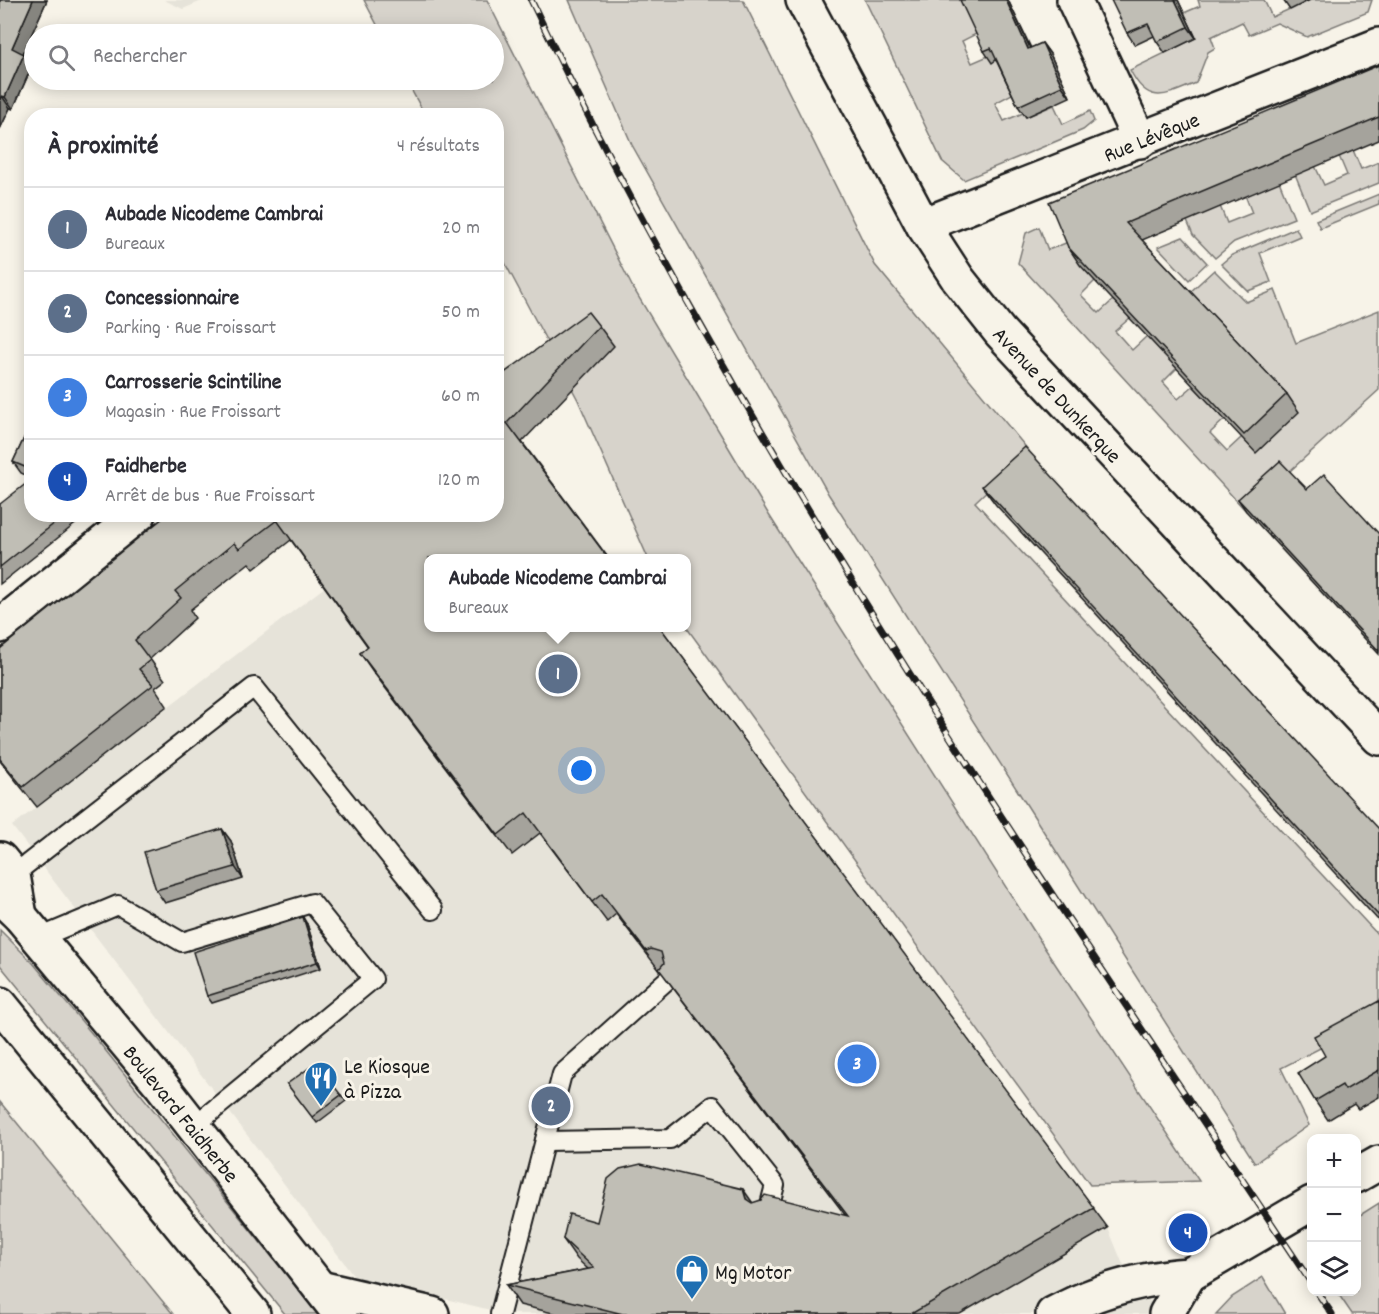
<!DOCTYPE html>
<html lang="fr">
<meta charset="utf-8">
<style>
:root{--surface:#fff;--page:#f7f7f7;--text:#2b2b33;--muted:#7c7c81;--line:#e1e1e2;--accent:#2563eb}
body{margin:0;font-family:Dekko,sans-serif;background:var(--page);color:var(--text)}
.controls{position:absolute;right:18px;bottom:18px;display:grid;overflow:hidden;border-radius:12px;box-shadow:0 3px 15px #0003}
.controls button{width:54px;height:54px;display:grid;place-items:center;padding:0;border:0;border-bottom:2px solid var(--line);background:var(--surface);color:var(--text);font:30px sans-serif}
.you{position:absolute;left:582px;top:771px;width:21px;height:21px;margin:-15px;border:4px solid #fff;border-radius:50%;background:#1a73e8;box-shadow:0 0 0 9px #1a73e833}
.badge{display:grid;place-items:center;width:39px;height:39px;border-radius:50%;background:var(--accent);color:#fff;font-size:20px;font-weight:700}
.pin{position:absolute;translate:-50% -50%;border:3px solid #fff;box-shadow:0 2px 6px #0006}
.popup{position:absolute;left:424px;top:554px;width:267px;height:78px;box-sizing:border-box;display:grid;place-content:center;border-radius:12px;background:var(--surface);filter:drop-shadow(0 2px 4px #0005);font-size:20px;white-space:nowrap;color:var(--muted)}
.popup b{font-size:22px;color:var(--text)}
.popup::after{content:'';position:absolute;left:50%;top:100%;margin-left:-12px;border:12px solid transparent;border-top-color:var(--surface)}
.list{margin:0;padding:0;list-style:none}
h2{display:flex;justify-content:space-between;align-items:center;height:78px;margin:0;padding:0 24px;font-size:26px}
h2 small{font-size:20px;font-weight:400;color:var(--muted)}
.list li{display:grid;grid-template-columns:39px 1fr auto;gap:18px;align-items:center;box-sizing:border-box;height:84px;padding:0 24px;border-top:2px solid var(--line)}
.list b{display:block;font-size:22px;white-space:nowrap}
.list p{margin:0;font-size:20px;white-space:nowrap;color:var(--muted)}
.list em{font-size:20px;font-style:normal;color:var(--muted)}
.icon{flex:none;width:33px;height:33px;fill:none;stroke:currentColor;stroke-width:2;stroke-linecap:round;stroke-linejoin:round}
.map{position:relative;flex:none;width:1379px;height:1314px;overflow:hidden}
.search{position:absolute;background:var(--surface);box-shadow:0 3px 15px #0003;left:24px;top:24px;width:480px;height:66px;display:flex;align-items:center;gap:15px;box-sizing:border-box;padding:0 21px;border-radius:33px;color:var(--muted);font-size:22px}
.panel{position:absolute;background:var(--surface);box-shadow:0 3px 15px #0003;left:24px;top:108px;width:480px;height:414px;border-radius:24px}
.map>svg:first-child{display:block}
.built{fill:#e6e3d9}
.green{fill:#d7d3cb;stroke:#7a7874;stroke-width:1.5}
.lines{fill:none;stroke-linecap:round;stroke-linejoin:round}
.service-casing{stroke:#1c1c1c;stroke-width:22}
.minor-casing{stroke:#1c1c1c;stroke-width:38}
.secondary-casing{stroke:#1c1c1c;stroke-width:38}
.service{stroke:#f7f3e8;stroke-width:18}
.minor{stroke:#f7f3e8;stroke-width:33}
.secondary{stroke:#f7f3e8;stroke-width:33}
.rail-casing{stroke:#1c1c1c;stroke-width:7}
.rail{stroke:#f7f3e8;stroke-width:4.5;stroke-dasharray:14;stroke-linecap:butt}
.wall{fill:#a5a39c;stroke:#1c1c1c;stroke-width:1.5}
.shaded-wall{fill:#86857f;stroke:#1c1c1c;stroke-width:1.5}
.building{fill:#c0beb5;stroke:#1c1c1c;stroke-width:1.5}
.labels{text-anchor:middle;stroke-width:6;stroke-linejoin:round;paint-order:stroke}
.street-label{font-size:22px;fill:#1c1c1c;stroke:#f7f3e8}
.poi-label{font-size:22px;fill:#1c1c1c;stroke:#f7f3e8;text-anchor:start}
</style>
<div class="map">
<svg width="1379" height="1314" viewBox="0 0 1379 1314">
<rect width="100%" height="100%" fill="#f7f3e8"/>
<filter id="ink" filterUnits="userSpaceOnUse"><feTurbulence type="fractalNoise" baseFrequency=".0167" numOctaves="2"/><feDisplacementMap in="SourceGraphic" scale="12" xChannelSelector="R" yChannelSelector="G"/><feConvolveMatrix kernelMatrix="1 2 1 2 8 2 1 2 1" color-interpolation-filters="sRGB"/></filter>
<g filter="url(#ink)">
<!-- built -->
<g class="built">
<polygon points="164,0 204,0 183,9"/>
<polygon points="496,514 607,558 429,558 429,628 1108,1228 1122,1262 1159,1314 507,1314 355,1277 12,826 419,515"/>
</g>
<!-- green -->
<g class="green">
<polygon points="364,0 487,0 632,286 769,515 1044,947 1199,1181 1090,1185 687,628 687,558 648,558 578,400 497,248 496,116 425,115 406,80 494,80 494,34 382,34"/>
<polygon points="569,0 743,0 875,265 1029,451 975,502 1379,936 1379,1018 1281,1068 1309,1125 1255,1163 829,495 632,145"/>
<polygon points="865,0 962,0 978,33 962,41 972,63 988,56 999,59 1014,93 995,103 1004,121 1023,113 1026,117 1054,105 1063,124 1090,111 1094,121 1083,130 964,180 942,161"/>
<path d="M1198 0H1264L1272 17 1310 0H1372L1368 12 1307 37 1277 23 1249 35 1242 22 1211 37 1215 48 1208 52 1196 83C1165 96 1148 106 1130 70L1196 38 1184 13 1200 6Z"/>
<polygon points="1353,150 1361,169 1379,162 1379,183 1310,211 1295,174 1315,166 1324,185 1347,175 1339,156"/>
<polygon points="1201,160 1227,223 1252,213 1245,195 1279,181 1294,218 1234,242 1215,258 1193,235 1167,174"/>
<polygon points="1379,194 1379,204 1320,228 1316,220"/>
<polygon points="1039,227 1048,250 1071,241 1095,281 1081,295 1099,313 1113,300 1130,318 1115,331 1132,350 1147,336 1177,368 1163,382 1178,399 1193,386 1225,419 1210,433 1227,451 1242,437 1188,294 1214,270 1246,302 1275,290 1296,343 1379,310 1379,390 1246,511 1018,263 1026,233"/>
<polygon points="1296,228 1300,236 1260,253 1271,282 1248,291 1221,264 1232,255"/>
<polygon points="1183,237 1207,263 1189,280 1158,247"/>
<polygon points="0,930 33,963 93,1035 318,1314 285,1314 0,965"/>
<polygon points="0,1102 173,1314 0,1314"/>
<polygon points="1379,1203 1379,1314 1352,1314 1337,1292 1356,1292 1357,1217"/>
<polygon points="1263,1277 1285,1314 1216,1314 1232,1297"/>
</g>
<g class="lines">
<defs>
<g id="service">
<polyline points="13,875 254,687 433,910"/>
<polyline points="39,938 118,905 182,942 312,903 373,979 194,1126"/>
<polyline points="545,1141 670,1139 712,1106 775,1185 768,1212"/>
<polyline points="500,1314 562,1074 667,980"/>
</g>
<g id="minor">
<polyline points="1074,0 1140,141"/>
<polyline points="923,225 1379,45"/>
<polyline points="0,626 139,514"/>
<polyline points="0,859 13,875 20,916"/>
<polyline points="0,897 20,916 162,1086 340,1314"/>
<polyline points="0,1004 253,1314"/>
<polyline points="1356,1176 1379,1163"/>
<polyline points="320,1288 432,1314"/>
<path d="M1053 1314C1094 1292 1142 1278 1189 1275L1312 1203"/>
<polyline points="1166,1314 1189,1275"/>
</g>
<polyline id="secondary" points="803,0 923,225 958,279 1000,332 1379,738"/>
</defs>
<!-- service casing -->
<use href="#service" class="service-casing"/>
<!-- minor casing -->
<use href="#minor" class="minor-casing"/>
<!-- secondary casing -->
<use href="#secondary" class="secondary-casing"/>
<!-- service -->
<use href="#service" class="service"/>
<!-- minor -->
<use href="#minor" class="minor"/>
<!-- secondary -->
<use href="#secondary" class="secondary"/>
<defs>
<g id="rail">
<path d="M531 0C747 453 1034 867 1312 1284"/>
<polyline points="1317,1292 1332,1314"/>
</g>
</defs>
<!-- rail casing -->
<use href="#rail" class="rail-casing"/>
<!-- rail -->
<use href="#rail" class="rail"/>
</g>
<!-- wall -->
<g class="wall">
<polygon points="0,0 47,0 23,53 32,66 13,109 10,108 0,129"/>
<polygon points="1008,0 1031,48 1042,43 1050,54 1070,97 1026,117 1018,106 996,60 992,63 984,51"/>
<polygon points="1178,0 1196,38 1165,53 1157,42 1154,36 1135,45 1127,33"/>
<polygon points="1283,0 1310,0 1290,10"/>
<polygon points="1379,65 1379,140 1142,240 1287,394 1299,412 1256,453 1080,265 1068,247"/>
<polygon points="599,326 614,346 522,442 1108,1228 960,1314 557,1314 520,1305 506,1285 588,1269 577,1259 563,1239 597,1222 752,1203 846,1216 674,989 661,971 660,971 616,914 607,922 540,833 512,855 374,673 360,653 368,647 291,540 254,569 249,563 190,610 195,618 150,659 165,680 155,688 167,706 37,807 0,761 0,649 168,514 496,514 496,379"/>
<polygon points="32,421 32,478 21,473 13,462"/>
<polygon points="982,486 1379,829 1379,921 996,505"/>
<polygon points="1307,489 1379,534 1379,654 1246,511 1238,499"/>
<polygon points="0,504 32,514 82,514 79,521 0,584"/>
<polygon points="222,829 231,841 243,879 165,903 156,890"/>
<polygon points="307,924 321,968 212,1003 207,996"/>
<polygon points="1379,1001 1379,1097 1358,1109 1354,1104 1328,1120 1315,1101 1325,1056"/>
<polygon points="287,1084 341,1095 346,1101 317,1123"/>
</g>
<!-- shaded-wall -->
<g class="shaded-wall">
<polygon points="33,0 47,0 20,60 12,48"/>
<polygon points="1006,0 1008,0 1036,61 1028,49"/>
<polygon points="1175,0 1178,0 1196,38 1188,27"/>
<polygon points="1042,43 1050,54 1070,97 1062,86"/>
<polygon points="24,54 32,66 13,109 5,97"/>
<polygon points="2,96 10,108 0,129 0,100"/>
<polygon points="74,514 82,514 79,521"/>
<polygon points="222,829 231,841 243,879 235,867"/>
<polygon points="303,917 307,924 321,968 317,962"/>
<polygon points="743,1189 757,1209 746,1199"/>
</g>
<!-- building -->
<g class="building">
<polygon points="0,0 33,0 12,48 24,54 5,97 2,96 0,100"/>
<polygon points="960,0 1006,0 1028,49 1042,43 1062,86 1018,106 991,48 984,51"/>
<polygon points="1111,0 1175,0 1188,27 1157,42 1148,24 1127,33"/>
<polygon points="1379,65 1379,117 1126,223 1287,394 1244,435 1068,247 1049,202"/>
<polygon points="588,312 599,326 507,423 608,558 429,558 429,627 660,627 1094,1208 911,1314 623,1314 506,1285 594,1268 563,1239 569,1214 597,1222 608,1179 620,1169 641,1164 743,1189 746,1199 752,1203 761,1200 765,1195 848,1216 659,969 664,963 661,952 651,949 646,951 602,894 592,902 526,813 498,835 360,653 368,646 277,520 239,549 234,543 175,591 181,598 135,640 150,660 139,669 153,685 23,787 0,759 0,649 168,514 496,514 496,379"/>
<polygon points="32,421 32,470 13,462"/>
<polygon points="1025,447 1379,829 1379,916 982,486"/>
<polygon points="1280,461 1307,489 1324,474 1379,534 1379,651 1238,499"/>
<polygon points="32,479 32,514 66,514 0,567 0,504"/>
<polygon points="222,829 235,867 156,890 144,852"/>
<polygon points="303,917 317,962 207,996 193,952"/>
<polygon points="1379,1001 1379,1070 1345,1090 1342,1085 1315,1101 1298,1073 1325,1056 1314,1036"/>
<polygon points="316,1063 341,1095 312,1117 287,1084"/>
</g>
</g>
<!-- icons -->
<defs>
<symbol id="restaurant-pin" viewBox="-11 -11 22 30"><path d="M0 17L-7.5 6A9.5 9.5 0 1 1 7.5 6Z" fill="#1f6fb2" stroke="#f7f3e8"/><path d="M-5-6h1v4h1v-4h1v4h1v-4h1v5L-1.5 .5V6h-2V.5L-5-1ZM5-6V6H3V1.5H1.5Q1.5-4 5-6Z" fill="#fff"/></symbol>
<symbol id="shop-pin" viewBox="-11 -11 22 30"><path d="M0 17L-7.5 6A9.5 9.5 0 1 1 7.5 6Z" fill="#1f6fb2" stroke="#f7f3e8"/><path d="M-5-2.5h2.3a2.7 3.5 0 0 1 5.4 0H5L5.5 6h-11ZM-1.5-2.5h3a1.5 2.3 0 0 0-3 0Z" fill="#fff"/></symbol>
</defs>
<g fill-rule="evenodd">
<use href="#restaurant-pin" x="302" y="1059" width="38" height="52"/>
<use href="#shop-pin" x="673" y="1252" width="38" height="52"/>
</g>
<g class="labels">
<!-- street labels -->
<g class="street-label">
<text transform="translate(1151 136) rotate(-22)" y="8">Rue Lévêque</text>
<text transform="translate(1058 394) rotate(47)" y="8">Avenue de Dunkerque</text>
<text transform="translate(182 1113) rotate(51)" y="8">Boulevard Faidherbe</text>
</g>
<!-- poi labels -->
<g class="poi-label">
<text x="344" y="1073">Le Kiosque<tspan x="344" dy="25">à Pizza</tspan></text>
<text x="715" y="1279">Mg Motor</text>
</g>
</g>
</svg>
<div class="controls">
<button>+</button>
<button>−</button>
<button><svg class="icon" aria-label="layers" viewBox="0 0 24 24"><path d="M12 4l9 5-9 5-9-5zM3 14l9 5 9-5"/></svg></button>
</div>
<div class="you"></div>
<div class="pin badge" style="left:558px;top:674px;background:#5c6f8a">1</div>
<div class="popup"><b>Aubade Nicodeme Cambrai</b>Bureaux</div>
<div class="pin badge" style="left:551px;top:1106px;background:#5c6f8a">2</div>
<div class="pin badge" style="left:857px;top:1064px;background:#3f7fe0">3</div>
<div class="pin badge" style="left:1188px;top:1233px;background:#1a4fb4">4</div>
<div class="search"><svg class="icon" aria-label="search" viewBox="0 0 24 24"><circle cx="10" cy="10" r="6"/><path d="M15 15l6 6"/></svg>Rechercher</div>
<section class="panel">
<h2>À proximité<small>4 résultats</small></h2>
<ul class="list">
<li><span class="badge" style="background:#5c6f8a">1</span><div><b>Aubade Nicodeme Cambrai</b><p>Bureaux</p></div><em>20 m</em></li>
<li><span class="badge" style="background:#5c6f8a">2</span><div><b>Concessionnaire</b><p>Parking · Rue Froissart</p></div><em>50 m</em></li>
<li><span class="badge" style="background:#3f7fe0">3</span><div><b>Carrosserie Scintiline</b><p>Magasin · Rue Froissart</p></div><em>60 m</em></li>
<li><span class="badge" style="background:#1a4fb4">4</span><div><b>Faidherbe</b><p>Arrêt de bus · Rue Froissart</p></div><em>120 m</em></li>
</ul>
</section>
</div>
